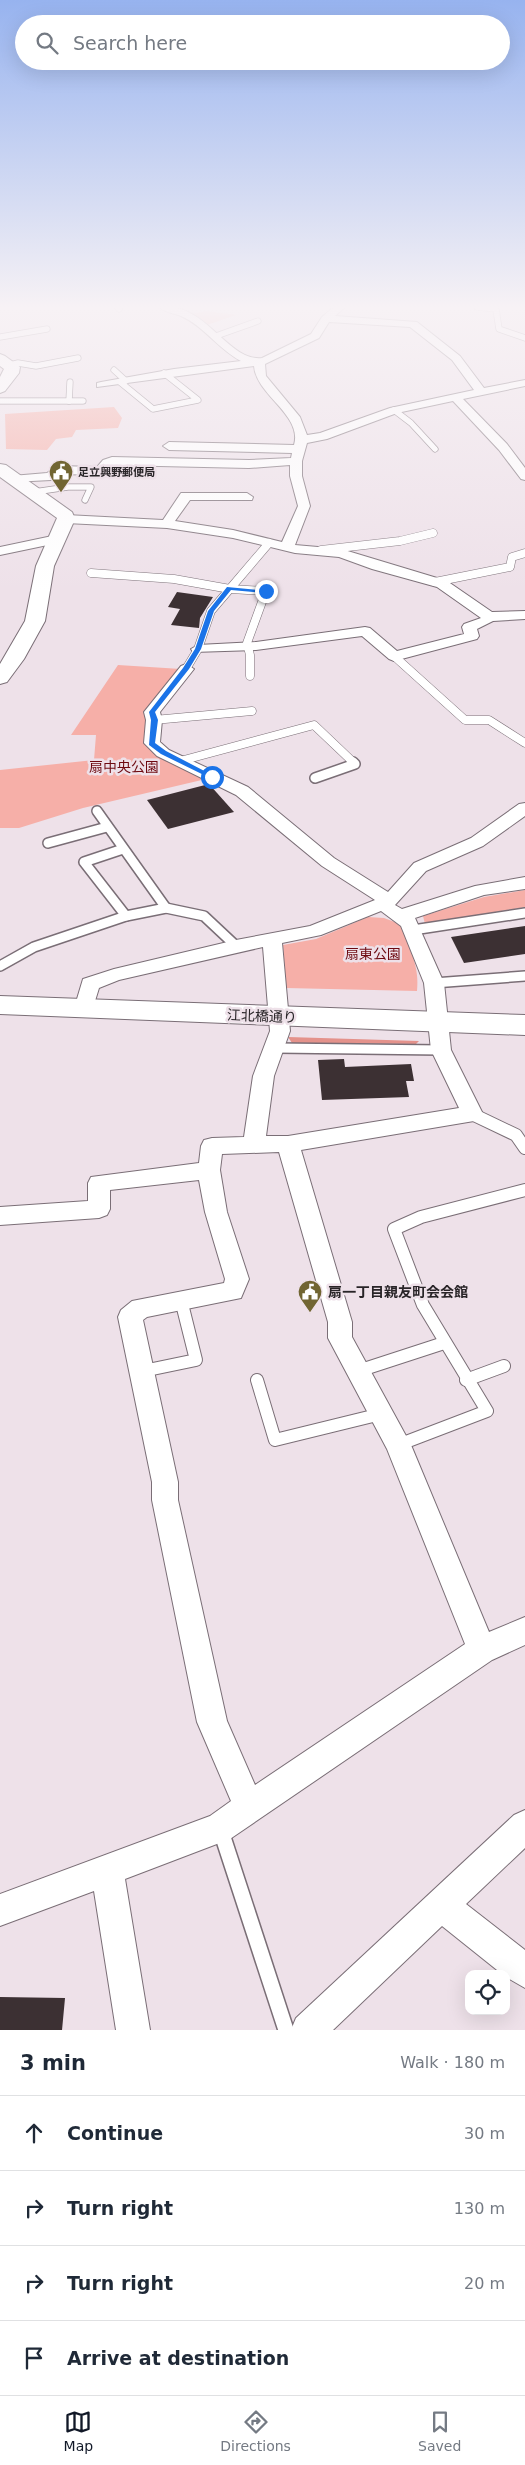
<!DOCTYPE html>
<meta charset="utf-8">
<style>
:root{--surface:#fff;--page:#f6f6f7;--text:#1f2937;--muted:#747a83;--line:#e0e1e3;--accent:#111827}
body{margin:0;font-family:"DejaVu Sans","Noto Sans JP",sans-serif;background:var(--page);color:var(--text)}
.controls{position:absolute;right:15px;bottom:15px;display:grid;overflow:hidden;border-radius:10px;box-shadow:0 5px 20px #0002}
.controls button{width:45px;height:45px;display:grid;place-items:center;padding:0;border:0;border-bottom:1px solid var(--line);background:var(--surface);color:var(--text);font:25px sans-serif}
.stop{position:absolute;width:15px;height:15px;margin:-11px;border:4px solid #1a73e8;border-radius:50%;background:#fff}
.stop.end{background:#1a73e8;border-color:#fff;box-shadow:0 1px 5px #0008}
.list{margin:0;padding:0;list-style:none}
h2{display:flex;justify-content:space-between;align-items:center;height:65px;margin:0;padding:0 20px;font-size:21px}
h2 small{font-size:16px;font-weight:400;color:var(--muted)}
.list li{display:grid;grid-template-columns:32px 1fr auto;gap:15px;align-items:center;box-sizing:border-box;height:75px;padding:0 20px;border-top:1px solid var(--line)}
.list b{display:block;font-size:19px;white-space:nowrap}
.list em{font-size:16px;font-style:normal;color:var(--muted)}
.icon{flex:none;width:28px;height:28px;fill:none;stroke:currentColor;stroke-width:2;stroke-linecap:round;stroke-linejoin:round}
.map{position:relative;flex:none;width:525px;height:2030px;overflow:hidden}
.search{position:absolute;background:var(--surface);box-shadow:0 5px 20px #0002;left:15px;right:15px;top:15px;height:55px;display:flex;align-items:center;gap:12px;box-sizing:border-box;padding:0 18px;border-radius:28px;color:var(--muted);font-size:19px}
.sheet{height:365px;background:var(--surface)}
nav{display:flex;justify-content:space-around;align-items:center;box-sizing:border-box;height:70px;border-top:1px solid var(--line);background:var(--surface);font-size:14px;color:var(--muted)}
nav a{display:grid;justify-items:center;gap:2px}
nav .on{color:var(--accent)}
.map>svg:first-child{display:block}
.green{fill:#f6afa8}
.forest{fill:#e4928b}
.building{fill:#3c3033}
.lines{fill:none;stroke-linecap:round;stroke-linejoin:round}
.lane-far4-casing{stroke:#7a6e76;stroke-width:7}
.lane-far3-casing{stroke:#7a6e76;stroke-width:9}
.lane-far2-casing{stroke:#7a6e76;stroke-width:12}
.lane-far1-casing{stroke:#7a6e76;stroke-width:14}
.lane-casing{stroke:#7a6e76;stroke-width:18}
.street-casing{stroke:#7a6e76;stroke-width:2}
.secondary-casing{stroke:#7a6e76;stroke-width:2}
.lane-far4{stroke:#fff;stroke-width:5.5}
.lane-far3{stroke:#fff;stroke-width:8}
.lane-far2{stroke:#fff;stroke-width:9}
.lane-far1{stroke:#fff;stroke-width:12}
.lane{stroke:#fff;stroke-width:15}
.street{fill:#fff;fill-rule:evenodd}
.secondary{fill:#fff;fill-rule:evenodd}
.route{fill:#1a73e8}
.labels{text-anchor:middle;stroke-width:5;stroke-linejoin:round;paint-order:stroke}
.far-poi-label{font-size:11px;font-weight:bold;fill:#282427;stroke:#eee1e9;text-anchor:start}
.park-label{font-size:14px;fill:#6e0a11;stroke:#eee1e9}
.street-label{font-size:14px;fill:#282427;stroke:#eee1e9}
.poi-label{font-size:14px;font-weight:bold;fill:#282427;stroke:#eee1e9;text-anchor:start}
</style>
<div class="map">
<svg width="525" height="2030" viewBox="0 0 525 2030">
<rect width="100%" height="100%" fill="#eee1e9"/>
<!-- green -->
<g class="green">
<polygon points="207,311 236,315 207,325 190,314"/>
<polygon points="114,407 122,418 118,428 76,430 72,437 56,439 47,450 6,449 5,414"/>
<polygon points="118,665 181,669 148,721 146,745 157,754 206,779 83,808 19,828 0,828 0,770 94,760 96,735 71,735"/>
<polygon points="525,890 525,907 425,924 423,916 484,897"/>
<path d="M368 917 384 918 400 924C409 946 420 967 417 991L286 988 283 945 316 939Z"/>
</g>
<!-- forest -->
<polygon class="forest" points="288,1037 419,1041 416,1044 292,1043"/>
<!-- building -->
<g class="building">
<polygon points="177,592 213,597 200,618 199,628 171,625 180,609 168,607"/>
<polygon points="209,784 234,812 168,829 147,800"/>
<polygon points="525,926 525,954 464,963 451,937"/>
<polygon points="344,1059 345,1067 411,1064 414,1081 406,1081 409,1097 322,1100 318,1060"/>
<polygon points="0,1997 65,1998 62,2030 0,2030"/>
</g>
<g class="lines">
<defs>
<g id="lane-far4">
<polyline points="477,307 496,309 499,329 525,338"/>
<polyline points="119,309 117,307 120,307"/>
<polyline points="216,336 258,321"/>
<polyline points="0,337 47,329"/>
<polyline points="10,365 18,363 36,366 78,358"/>
<polyline points="114,370 126,381"/>
<polyline points="120,382 153,409 198,400 164,373"/>
<polyline points="0,401 83,401"/>
<polyline points="69,401 70,382"/>
<polyline points="394,410 411,423 435,449"/>
<polyline points="34,492 68,487 91,487 85,500"/>
</g>
<g id="lane-far3">
<polyline points="321,550 400,541 433,533"/>
<polyline points="91,573 174,579 230,589 266,591 247,643 250,655 250,676"/>
<polyline points="435,582 510,567 512,557 525,553"/>
<polyline points="394,656 465,720 489,720 525,743"/>
<polyline points="186,669 198,649 211,611 269,543"/>
<polyline points="154,720 252,711"/>
<polyline points="180,761 314,725 354,763"/>
</g>
<g id="lane-far2">
<polyline points="315,778 355,764 353,762"/>
<polyline points="97,811 166,908"/>
<polyline points="48,843 107,827"/>
<polyline points="123,849 84,862 126,916"/>
<polyline points="413,930 525,913"/>
<polyline points="0,966 34,947 126,916 166,908 204,916 236,946"/>
<polyline points="434,983 525,976"/>
<polyline points="276,1048 441,1050"/>
</g>
<g id="lane-far1">
<polyline points="472,1114 516,1135 525,1148"/>
<polyline points="143,1371 196,1360 181,1300"/>
<polyline points="358,1371 444,1343"/>
<polyline points="257,1380 275,1440 381,1414"/>
<polyline points="466,1380 504,1366"/>
<polyline points="398,1445 487,1411 423,1305 394,1229 421,1217 525,1190"/>
</g>
<polyline id="lane" points="220,1828 286,2030"/>
<g id="street">
<path d="M159 307C206 301 227 362 262 358L311 334 322 317 334 307H345L335 316 417 322 460 356 484 388 525 380V386L463 399 507 444 525 468V480L521 479 499 450 453 401 397 413 327 439 307 443 302 461V476L310 506 295 545 341 549 447 581 492 612 525 611V619L493 621 477 629 479 636 477 639 394 661 389 659 362 636 256 650 193 652 191 649 198 645 256 642 365 627 370 628 397 651 464 634 462 627 464 624 481 618 437 587 372 569 339 557 295 553 233 538 167 528 66 523 59 519 66 515 163 520 181 493H247L253 497 252 500H190L175 521 233 530 282 542 298 506 290 476V465L249 468 114 465 110 471 99 475 60 474 51 480 12 482 10 479 12 476 47 473 57 466 97 467 103 460 112 457 249 460 291 458 292 453 169 450 163 446 169 442 294 445C303 415 256 395 254 366L97 387V383L101 382 174 369 241 361C218 349 204 326 181 316 173 313 164 312 159 307ZM329 322 410 327 452 360 474 390 390 408 320 433 307 435 300 417 266 376 265 364 319 338Z"/>
<polygon points="57,535 64,539 62,542 0,555 0,547"/>
<path d="M186 664 194 669 160 712 162 720 160 742 169 750 248 787 334 858 388 892 414 863 471 838 519 804 525 803V816L483 846 426 871 395 905 402 909 475 886 525 877V889L484 895 415 918 444 983 451 1050 483 1114 480 1120 301 1150 352 1322V1337L411 1445 489 1632 525 1617V1645L492 1660 230 1839 125 1879 150 2030H116L94 1891 0 1926V1894L210 1816 231 1801 197 1722 152 1500V1482L118 1317 121 1310 132 1301 224 1283 225 1279 205 1212 199 1180 110 1190V1209L107 1215 99 1218 0 1225V1207L88 1201V1183L91 1177 199 1163 201 1146 204 1140 212 1138 244 1137 253 1076 270 1031 263 947 119 980 99 988 91 1014 84 1016 77 1014 74 1009 83 979 114 969 236 940 310 926 375 900 322 866 236 795 157 756 144 743 146 720 144 712 181 666ZM381 911 401 926 424 983 431 1050 459 1108 288 1136H266L274 1076 290 1031 282 943 321 935ZM279 1152 328 1322V1338L387 1449 465 1644 255 1785 227 1721 178 1500V1482L143 1320 147 1317 241 1298 249 1279 227 1212 220 1170 222 1154Z"/>
<polygon points="525,1810 525,1848 466,1904 525,1950 525,1988 506,1977 506,1974 502,1974 442,1926 333,2030 291,2030 296,2018 514,1815"/>
</g>
<g id="secondary">
<polygon points="0,354 5,356 20,367 19,373 5,391 0,393 0,377 4,369 0,366"/>
<polygon points="0,464 6,465 72,512 75,519 54,566 45,621 24,659 7,682 0,684 0,664 25,621 36,566 57,518 0,477"/>
<polygon points="0,996 525,1015 525,1035 0,1014"/>
</g>
</defs>
<!-- lane-far4 casing -->
<use href="#lane-far4" class="lane-far4-casing"/>
<!-- lane-far3 casing -->
<use href="#lane-far3" class="lane-far3-casing"/>
<!-- lane-far2 casing -->
<use href="#lane-far2" class="lane-far2-casing"/>
<!-- lane-far1 casing -->
<use href="#lane-far1" class="lane-far1-casing"/>
<!-- lane casing -->
<use href="#lane" class="lane-casing"/>
<!-- street casing -->
<use href="#street" class="street-casing"/>
<!-- secondary casing -->
<use href="#secondary" class="secondary-casing"/>
<!-- lane-far4 -->
<use href="#lane-far4" class="lane-far4"/>
<!-- lane-far3 -->
<use href="#lane-far3" class="lane-far3"/>
<!-- lane-far2 -->
<use href="#lane-far2" class="lane-far2"/>
<!-- lane-far1 -->
<use href="#lane-far1" class="lane-far1"/>
<!-- lane -->
<use href="#lane" class="lane"/>
<!-- street -->
<use href="#street" class="street"/>
<!-- secondary -->
<use href="#secondary" class="secondary"/>
</g>
<!-- sky -->
<linearGradient id="sky" x2="0" y2="1"><stop stop-color="#97b3ef"/><stop offset="0.52" stop-color="#f7f2f5"/><stop offset="1" stop-color="#f7f2f5" stop-opacity="0"/></linearGradient>
<rect width="525" height="591" fill="url(#sky)"/>
<!-- route -->
<polygon class="route" points="227,587 269,591 266,593 231,590 214,611 201,649 189,669 155,712 158,720 155,743 166,751 214,776 212,779 161,754 149,745 151,720 149,712 183,668 195,649 208,611"/>
<!-- icons -->
<defs>
<symbol id="civic-pin" viewBox="-11 -11 22 30"><path d="M0 17L-7.5 6A9.5 9.5 0 1 1 7.5 6Z" fill="#716532" stroke="#eee1e9"/><path d="M-.6-6.5H3V-4.5H.6V-3L4-1V1h2V6H-6V1h2V-1L-.6-3ZM-1.2 2.5V6h2.4V2.5Z" fill="#fff"/></symbol>
</defs>
<g fill-rule="evenodd">
<use href="#civic-pin" x="47" y="458" width="28" height="38"/>
<use href="#civic-pin" x="296" y="1278" width="28" height="38"/>
</g>
<g class="labels">
<!-- far-poi labels -->
<g class="far-poi-label">
<text x="78" y="476">足立興野郵便局</text>
</g>
<!-- park labels -->
<g class="park-label">
<text x="124" y="772">扇中央公園</text>
<text x="373" y="959">扇東公園</text>
</g>
<!-- street labels -->
<g class="street-label">
<text transform="translate(262 1016) rotate(2)" y="5">江北橋通り</text>
</g>
<!-- poi labels -->
<g class="poi-label">
<text x="328" y="1297">扇一丁目親友町会会館</text>
</g>
</g>
</svg>
<div class="controls">
<button><svg class="icon" aria-label="locate" viewBox="0 0 24 24"><circle cx="12" cy="12" r="6"/><path d="M12 2v4M12 18v4M2 12h4M18 12h4"/></svg></button>
</div>
<div class="stop" style="left:212px;top:777px"></div>
<div class="stop end" style="left:266px;top:591px"></div>
<div class="search"><svg class="icon" aria-label="search" viewBox="0 0 24 24"><circle cx="10" cy="10" r="6"/><path d="M15 15l6 6"/></svg>Search here</div>
</div>
<section class="sheet">
<h2>3 min<small>Walk · 180 m</small></h2>
<ul class="list">
<li><svg class="icon" aria-label="ahead" viewBox="0 0 24 24"><path d="M12 20V5M6 11l6-6 6 6"/></svg><div><b>Continue</b></div><em>30 m</em></li>
<li><svg class="icon" aria-label="right" viewBox="0 0 24 24"><path d="M7 20v-9h11M14 6l5 5-5 5"/></svg><div><b>Turn right</b></div><em>130 m</em></li>
<li><svg class="icon" aria-label="right" viewBox="0 0 24 24"><path d="M7 20v-9h11M14 6l5 5-5 5"/></svg><div><b>Turn right</b></div><em>20 m</em></li>
<li><svg class="icon" aria-label="arrive" viewBox="0 0 24 24"><path d="M6 21V4h12l-3 4 3 4H6"/></svg><div><b>Arrive at destination</b></div></li>
</ul>
</section>
<nav>
<a class="on"><svg class="icon" aria-label="map" viewBox="0 0 24 24"><path d="M3 6l6-2 6 2 6-2v14l-6 2-6-2-6 2zM9 4v14M15 6v14"/></svg>Map</a>
<a><svg class="icon" aria-label="directions" viewBox="0 0 24 24"><path d="M12 3l9 9-9 9-9-9zM9 14v-3h6M13 9l2 2-2 2"/></svg>Directions</a>
<a><svg class="icon" aria-label="saved" viewBox="0 0 24 24"><path d="M7 4h10v16l-5-4-5 4z"/></svg>Saved</a>
</nav>
